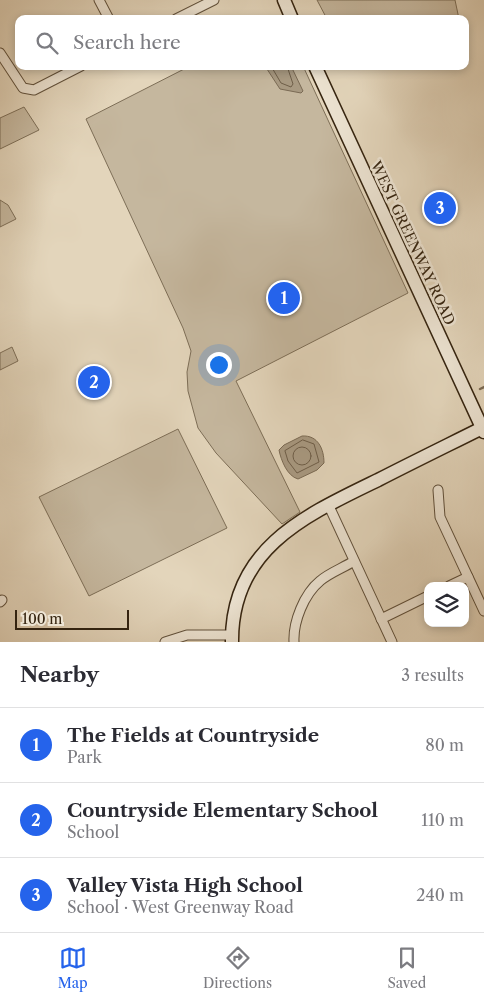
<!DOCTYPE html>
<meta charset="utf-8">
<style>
:root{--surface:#fff;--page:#f7f7f7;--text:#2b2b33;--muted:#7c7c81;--line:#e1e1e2;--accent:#2563eb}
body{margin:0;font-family:"Libre Caslon Text",serif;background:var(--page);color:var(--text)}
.controls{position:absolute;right:15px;bottom:15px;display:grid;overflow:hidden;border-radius:10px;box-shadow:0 2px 8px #0003}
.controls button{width:45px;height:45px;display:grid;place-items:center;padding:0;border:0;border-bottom:1px solid var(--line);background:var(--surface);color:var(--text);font:25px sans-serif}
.scale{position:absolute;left:15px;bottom:12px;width:114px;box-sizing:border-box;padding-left:5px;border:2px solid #352410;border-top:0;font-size:14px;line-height:18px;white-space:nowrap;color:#352410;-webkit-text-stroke:4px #ede4d3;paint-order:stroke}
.you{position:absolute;left:218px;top:364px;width:18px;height:18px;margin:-12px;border:4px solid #fff;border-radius:50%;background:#1a73e8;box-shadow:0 0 0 8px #1a73e833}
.badge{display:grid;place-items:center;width:32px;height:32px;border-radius:50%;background:var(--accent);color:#fff;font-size:16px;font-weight:700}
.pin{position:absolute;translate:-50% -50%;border:2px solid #fff;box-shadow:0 1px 5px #0006}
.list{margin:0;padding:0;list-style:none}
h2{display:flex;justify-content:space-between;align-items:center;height:65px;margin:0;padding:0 20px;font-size:21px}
h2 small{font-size:16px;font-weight:400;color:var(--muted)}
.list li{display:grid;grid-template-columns:32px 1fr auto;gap:15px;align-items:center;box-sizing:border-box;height:75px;padding:0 20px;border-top:1px solid var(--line)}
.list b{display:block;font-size:19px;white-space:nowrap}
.list p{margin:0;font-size:16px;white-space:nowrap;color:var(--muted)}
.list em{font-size:16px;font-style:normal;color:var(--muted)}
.icon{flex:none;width:28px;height:28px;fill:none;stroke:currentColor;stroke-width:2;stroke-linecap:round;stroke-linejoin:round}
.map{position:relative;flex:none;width:484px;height:642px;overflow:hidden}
.search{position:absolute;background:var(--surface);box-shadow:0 2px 8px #0003;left:15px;right:15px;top:15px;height:55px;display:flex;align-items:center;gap:12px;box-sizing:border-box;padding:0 18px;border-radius:10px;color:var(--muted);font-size:19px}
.sheet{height:290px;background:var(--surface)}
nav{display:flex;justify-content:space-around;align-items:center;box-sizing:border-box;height:70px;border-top:1px solid var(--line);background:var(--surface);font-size:14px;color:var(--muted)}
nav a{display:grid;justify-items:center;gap:2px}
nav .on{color:var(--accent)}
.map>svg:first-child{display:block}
.green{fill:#c5b79e;stroke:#7d6e57}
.water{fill:#a89981;stroke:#7a6a54}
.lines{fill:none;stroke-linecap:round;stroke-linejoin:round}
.shore{stroke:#6e5e48;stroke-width:1}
.stream{stroke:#7a6a54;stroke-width:2.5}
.street-casing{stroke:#60503b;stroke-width:11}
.secondary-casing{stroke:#352410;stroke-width:15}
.street{stroke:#ede4d3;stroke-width:9}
.secondary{stroke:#ede4d3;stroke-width:12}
.labels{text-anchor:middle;stroke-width:5;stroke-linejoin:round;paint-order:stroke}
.street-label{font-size:14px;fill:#352410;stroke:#ede4d3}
</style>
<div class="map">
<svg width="484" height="642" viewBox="0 0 484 642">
<rect width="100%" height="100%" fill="#e3d5bb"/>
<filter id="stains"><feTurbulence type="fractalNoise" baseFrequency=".004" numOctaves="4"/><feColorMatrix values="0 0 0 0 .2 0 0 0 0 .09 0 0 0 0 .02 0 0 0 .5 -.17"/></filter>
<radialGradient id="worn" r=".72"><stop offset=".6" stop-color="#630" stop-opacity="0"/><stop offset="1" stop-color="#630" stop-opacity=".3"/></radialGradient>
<!-- green -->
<g class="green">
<polygon points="317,0 455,0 459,19 327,19"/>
<polygon points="190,66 303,66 408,293 236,381 300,512 282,524 216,453 198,428 188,391 187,372 191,351 183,328 86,119"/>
<polygon points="24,107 39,130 0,149 0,118"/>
<polygon points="0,200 8,205 16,219 0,227"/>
<polygon points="12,347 18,361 0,370 0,353"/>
<polygon points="178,429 227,528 89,596 39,497"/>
</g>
<!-- water -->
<g class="water">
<polygon points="265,66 291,66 303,91 301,93 280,89"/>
<path d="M302 436C318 435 324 449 324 463L317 470 298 479C287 476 281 460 279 450L284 445Z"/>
</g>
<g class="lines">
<!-- shore -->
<g class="shore">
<polyline points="271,66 281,83 291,87 293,84 287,66"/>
<polygon points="303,440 314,444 319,462 297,473 288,461 285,451"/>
<circle cx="302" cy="456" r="9"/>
</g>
<!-- stream -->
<polyline class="stream" points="480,389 484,387"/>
<defs>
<g id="street">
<polyline points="99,0 109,19"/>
<polyline points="176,19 214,0"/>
<polyline points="0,53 23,88 34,90 81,66"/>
<polyline points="438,490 440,517 484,611"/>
<polyline points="328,504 392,642"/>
<polyline points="449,586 468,577"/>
<polyline points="0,602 2,600"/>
<polyline points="381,619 428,596"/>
<polyline points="165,642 187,635 232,635"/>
<path d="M294 642C293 622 304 594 320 581 329 573 343 568 354 561"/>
</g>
<g id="secondary">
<polyline points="284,0 292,19"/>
<polyline points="315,66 484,432"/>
<path d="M232 642C231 548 306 515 378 480 413 462 448 445 484 427"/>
</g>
</defs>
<!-- street casing -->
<use href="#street" class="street-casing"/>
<!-- secondary casing -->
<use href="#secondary" class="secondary-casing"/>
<!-- street -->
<use href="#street" class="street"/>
<!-- secondary -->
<use href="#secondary" class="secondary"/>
</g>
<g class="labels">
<!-- street labels -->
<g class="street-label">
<text transform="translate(413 243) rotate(65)" y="5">WEST GREENWAY ROAD</text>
</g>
</g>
<rect width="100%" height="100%" filter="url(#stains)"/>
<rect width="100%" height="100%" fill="url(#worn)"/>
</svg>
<div class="controls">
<button><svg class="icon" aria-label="layers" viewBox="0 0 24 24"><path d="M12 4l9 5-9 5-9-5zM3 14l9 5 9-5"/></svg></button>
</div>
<div class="scale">100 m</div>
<div class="you"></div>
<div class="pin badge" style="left:284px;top:298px">1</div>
<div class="pin badge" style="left:94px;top:382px">2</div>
<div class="pin badge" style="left:440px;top:208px">3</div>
<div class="search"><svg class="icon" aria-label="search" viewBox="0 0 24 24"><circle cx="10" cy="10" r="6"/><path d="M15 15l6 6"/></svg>Search here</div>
</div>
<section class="sheet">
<h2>Nearby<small>3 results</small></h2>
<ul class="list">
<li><span class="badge">1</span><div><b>The Fields at Countryside</b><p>Park</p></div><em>80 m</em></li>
<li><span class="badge">2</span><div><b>Countryside Elementary School</b><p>School</p></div><em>110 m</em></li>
<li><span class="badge">3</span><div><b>Valley Vista High School</b><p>School · West Greenway Road</p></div><em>240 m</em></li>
</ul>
</section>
<nav>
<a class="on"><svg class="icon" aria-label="map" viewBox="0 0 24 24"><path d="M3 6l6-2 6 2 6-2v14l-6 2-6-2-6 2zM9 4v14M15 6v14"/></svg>Map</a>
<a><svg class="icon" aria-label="directions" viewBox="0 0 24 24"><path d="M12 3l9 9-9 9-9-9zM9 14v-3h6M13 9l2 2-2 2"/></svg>Directions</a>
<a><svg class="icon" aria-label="saved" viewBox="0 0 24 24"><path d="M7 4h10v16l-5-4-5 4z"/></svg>Saved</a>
</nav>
